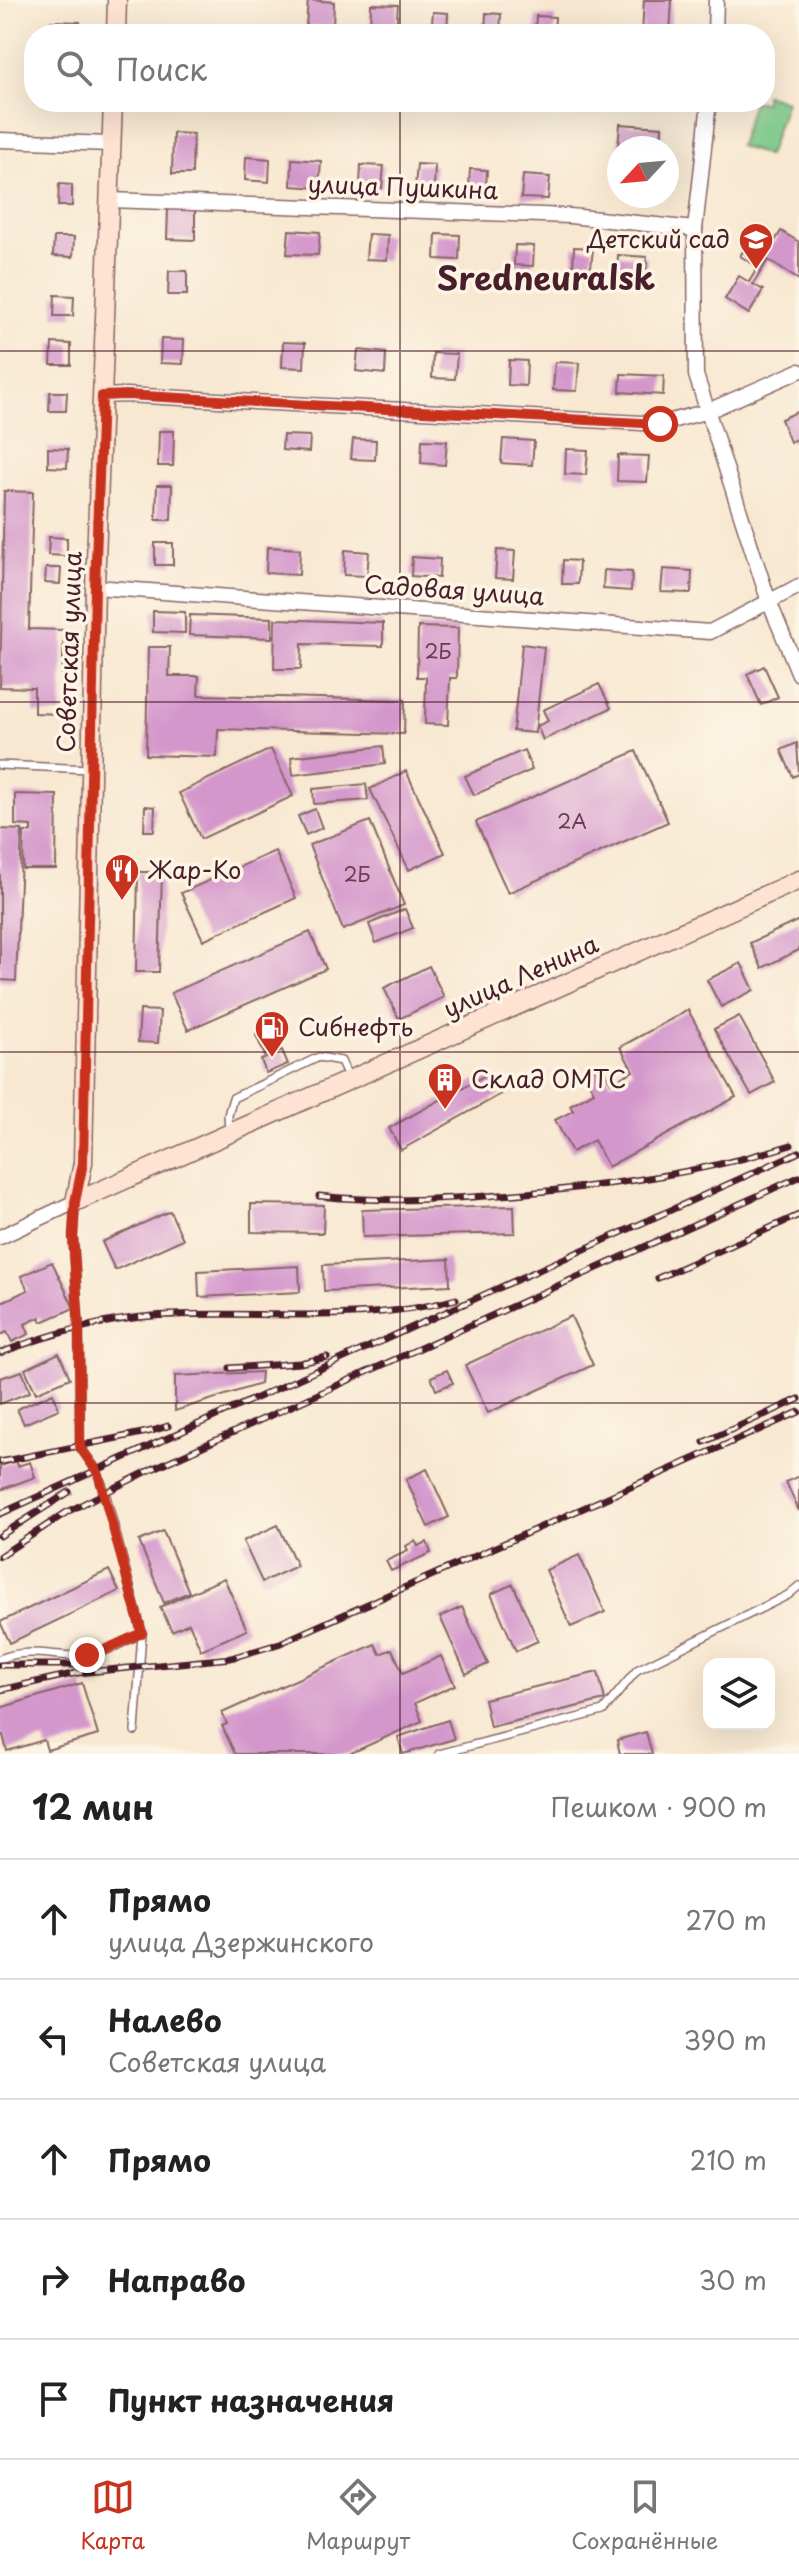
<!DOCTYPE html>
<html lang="ru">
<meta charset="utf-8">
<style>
:root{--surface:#fff;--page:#f6f6f6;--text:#222;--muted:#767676;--line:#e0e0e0;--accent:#c8321e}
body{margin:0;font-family:"Playpen Sans",sans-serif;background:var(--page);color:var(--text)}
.controls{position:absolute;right:24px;bottom:24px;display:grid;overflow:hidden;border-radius:16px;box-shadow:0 8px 32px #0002}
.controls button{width:72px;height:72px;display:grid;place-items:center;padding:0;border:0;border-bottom:2px solid var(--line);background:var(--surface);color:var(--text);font:40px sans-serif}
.compass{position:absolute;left:607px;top:136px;width:72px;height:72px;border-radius:50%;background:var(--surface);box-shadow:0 8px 32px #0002;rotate:244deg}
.stop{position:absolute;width:24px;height:24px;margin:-18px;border:6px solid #c8321e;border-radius:50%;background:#fff}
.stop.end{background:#c8321e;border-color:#fff;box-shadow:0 2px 8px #0008}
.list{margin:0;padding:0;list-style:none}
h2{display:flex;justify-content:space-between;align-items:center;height:104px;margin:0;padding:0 32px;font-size:34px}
h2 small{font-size:26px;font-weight:400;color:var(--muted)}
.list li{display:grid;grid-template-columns:52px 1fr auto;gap:24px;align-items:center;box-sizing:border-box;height:120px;padding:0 32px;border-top:2px solid var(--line)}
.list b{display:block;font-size:30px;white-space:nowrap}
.list p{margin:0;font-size:26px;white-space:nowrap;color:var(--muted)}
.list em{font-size:26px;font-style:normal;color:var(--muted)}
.icon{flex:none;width:44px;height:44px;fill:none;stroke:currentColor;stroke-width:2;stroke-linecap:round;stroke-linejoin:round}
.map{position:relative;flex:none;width:799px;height:1754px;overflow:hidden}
.search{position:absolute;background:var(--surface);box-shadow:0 8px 32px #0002;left:24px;right:24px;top:24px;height:88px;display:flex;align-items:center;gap:20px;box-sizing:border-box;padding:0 28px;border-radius:32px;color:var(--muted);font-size:30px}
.sheet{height:704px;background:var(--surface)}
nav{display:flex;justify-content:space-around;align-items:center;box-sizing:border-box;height:112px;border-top:2px solid var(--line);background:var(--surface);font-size:22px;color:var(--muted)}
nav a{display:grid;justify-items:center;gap:4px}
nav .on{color:var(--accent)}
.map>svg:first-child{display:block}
.green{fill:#7bc988;stroke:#62745a;stroke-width:2}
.building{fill:#d497cc}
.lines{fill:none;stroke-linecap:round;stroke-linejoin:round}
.lane-casing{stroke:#876565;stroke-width:10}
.street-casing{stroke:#876565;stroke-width:17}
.secondary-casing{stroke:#876565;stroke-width:21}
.lane{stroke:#fff;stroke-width:7}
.street{stroke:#fff;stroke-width:14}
.secondary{stroke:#fee3d2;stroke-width:18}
.rail-casing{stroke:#4a1f2b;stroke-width:7}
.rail{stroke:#fcf5e5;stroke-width:4;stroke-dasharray:12;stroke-linecap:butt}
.route{stroke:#c8321e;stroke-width:10}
.grid{fill:none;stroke:#4a1f2b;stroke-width:2;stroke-opacity:0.55}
.labels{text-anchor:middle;stroke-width:7;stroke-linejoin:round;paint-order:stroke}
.number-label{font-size:20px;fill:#6c3d53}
.street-label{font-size:24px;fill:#4a1f2b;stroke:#fcf5e5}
.poi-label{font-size:24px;fill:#4a1f2b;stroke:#fcf5e5;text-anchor:start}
.district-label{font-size:32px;font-weight:bold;fill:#4a1f2b;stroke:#fcf5e5}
</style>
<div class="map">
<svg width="799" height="1754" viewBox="0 0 799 1754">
<rect width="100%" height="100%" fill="#fcf5e5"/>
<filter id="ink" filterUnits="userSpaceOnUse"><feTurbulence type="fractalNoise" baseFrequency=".0125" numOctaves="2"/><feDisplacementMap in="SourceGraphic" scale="16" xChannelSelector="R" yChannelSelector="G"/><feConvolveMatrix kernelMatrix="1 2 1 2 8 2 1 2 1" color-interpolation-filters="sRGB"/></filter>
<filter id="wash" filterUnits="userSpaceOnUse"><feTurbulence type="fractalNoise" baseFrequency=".006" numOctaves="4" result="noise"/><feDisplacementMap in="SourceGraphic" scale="32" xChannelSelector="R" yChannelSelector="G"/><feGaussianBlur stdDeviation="1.8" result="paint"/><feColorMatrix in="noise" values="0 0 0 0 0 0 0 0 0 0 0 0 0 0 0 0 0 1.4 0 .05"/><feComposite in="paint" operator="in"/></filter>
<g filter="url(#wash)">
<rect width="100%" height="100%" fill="#f8e8d1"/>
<!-- green -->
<polygon class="green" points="765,94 786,101 768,156 739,146 753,102 765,102"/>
<g id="blocks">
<!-- building -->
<g class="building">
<polygon points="308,0 334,2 333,27 306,26"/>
<polygon points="644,0 672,0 670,34 642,33"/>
<polygon points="371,4 398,5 396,32 370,30"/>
<polygon points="433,12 448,13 447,34 431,33"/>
<polygon points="486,13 501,14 500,34 485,34"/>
<polygon points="536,16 555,17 554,34 535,34"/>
<polygon points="51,21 80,22 80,34 51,34"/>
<polygon points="620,124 662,127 661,148 618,148"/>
<polygon points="173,133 193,134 192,174 172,174"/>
<polygon points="246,157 270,159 269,182 245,180"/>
<polygon points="292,159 321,161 319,188 291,186"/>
<polygon points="417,164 435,165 434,189 415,188"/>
<polygon points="361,165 384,166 382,188 360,187"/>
<polygon points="470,169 487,170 486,187 469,186"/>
<polygon points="523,175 550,177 548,199 521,198"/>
<polygon points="59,184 72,185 72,206 58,206"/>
<polygon points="168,209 195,209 195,240 167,239"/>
<polygon points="289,230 320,232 318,255 287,254"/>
<polygon points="781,231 799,242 799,280 768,260 753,284 763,290 749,314 725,299 739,276 749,282 758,267 740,256 755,232 773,244"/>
<polygon points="368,234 388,235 387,260 366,259"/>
<polygon points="436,234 460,235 459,260 435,259"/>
<polygon points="54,237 74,237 73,257 53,256"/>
<polygon points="515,245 534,246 533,266 514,265"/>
<polygon points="574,247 593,248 591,268 573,267"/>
<polygon points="618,255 647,257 646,278 617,276"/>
<polygon points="169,271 187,271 187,295 168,295"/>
<polygon points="55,295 74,296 73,316 54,316"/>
<polygon points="161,339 184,340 183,364 160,363"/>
<polygon points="283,342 305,343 304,368 282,367"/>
<polygon points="52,343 71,344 71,365 51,365"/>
<polygon points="358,350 386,353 385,374 356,371"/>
<polygon points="433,353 457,354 455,379 432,378"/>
<polygon points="509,360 527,361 526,386 508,385"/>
<polygon points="555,362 579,363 577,391 553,390"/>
<polygon points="621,374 664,376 663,395 620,392"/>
<polygon points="50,392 67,392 66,411 49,411"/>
<polygon points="799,411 799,438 790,442 781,419"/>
<polygon points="159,431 174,431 173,466 158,466"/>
<polygon points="283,435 310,436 309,452 282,450"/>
<polygon points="353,439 376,440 375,460 351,459"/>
<polygon points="503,439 534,441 532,465 501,463"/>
<polygon points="422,440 447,441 445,465 421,463"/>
<polygon points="48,448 68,449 67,468 48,467"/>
<polygon points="566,449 588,450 586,475 565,474"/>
<polygon points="618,455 649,456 647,482 617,481"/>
<polygon points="157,485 172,485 171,520 156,520"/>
<polygon points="4,491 33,492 29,629 64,630 61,714 34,713 34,688 0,687"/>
<polygon points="49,537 67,538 67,556 48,555"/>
<rect x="155" y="543" width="18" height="22"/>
<polygon points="267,547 300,549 299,575 266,573"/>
<polygon points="345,550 369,552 367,576 344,575"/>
<polygon points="497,550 515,551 513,579 495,578"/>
<polygon points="412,557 440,559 439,578 411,576"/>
<polygon points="563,560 579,561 578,584 562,584"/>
<polygon points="46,568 61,568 60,584 45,583"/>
<polygon points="663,569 692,571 691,593 661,592"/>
<polygon points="604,570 632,572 631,591 603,589"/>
<polygon points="153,611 185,612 185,633 153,632"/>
<polygon points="190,615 272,618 272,638 189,635"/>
<polygon points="275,619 383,623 383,646 302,644 301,669 274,669"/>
<polygon points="418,627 458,628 457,678 450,678 448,725 425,724 426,677 417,677"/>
<polygon points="522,644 544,647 535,733 513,731"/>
<polygon points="148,647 170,647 169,676 199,676 198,695 405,700 404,734 218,729 217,757 146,755"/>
<polygon points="764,666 778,697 761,705 747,674"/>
<polygon points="599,684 611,708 543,740 537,726 548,721 543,710"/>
<polygon points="797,743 799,774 793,777 781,750"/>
<polygon points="383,746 385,764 293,775 291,757"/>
<polygon points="271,749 293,796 201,839 179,793"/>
<polygon points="524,750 532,770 474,795 465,776"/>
<polygon points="636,751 668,822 508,893 476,822"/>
<polygon points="406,771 445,853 409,870 370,789"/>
<polygon points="366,784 368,800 314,804 313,789"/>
<polygon points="15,794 57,795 56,869 23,869 24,832 31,832 31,826 15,825"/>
<polygon points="145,806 155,807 154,831 144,831"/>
<polygon points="315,809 322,828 306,835 298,816"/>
<polygon points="370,821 404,905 343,930 309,845"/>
<polygon points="0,829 22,830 16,981 0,980"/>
<polygon points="275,851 296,898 203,940 181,893"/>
<polygon points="138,872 162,872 159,972 136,972"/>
<polygon points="405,909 413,928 376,943 369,924"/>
<polygon points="799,920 799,950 762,968 750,943"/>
<polygon points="310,932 326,969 188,1030 171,993"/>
<polygon points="741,963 754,990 721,1007 707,980"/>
<polygon points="429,966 444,997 399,1019 384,988"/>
<polygon points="140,1010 160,1011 158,1043 138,1042"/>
<polygon points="688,1010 736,1097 608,1167 594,1140 572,1152 555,1120 573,1111 570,1105 594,1092 585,1074 601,1065 611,1083 633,1071 620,1047"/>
<polygon points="739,1016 775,1082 751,1095 714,1029"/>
<polygon points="267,1031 276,1053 282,1050 288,1064 266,1073 261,1060 266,1058 256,1035"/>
<polygon points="489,1073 501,1094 401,1150 389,1128"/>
<polygon points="251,1204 324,1205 323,1233 251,1232"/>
<polygon points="514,1206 515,1233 363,1237 362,1210"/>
<polygon points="170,1211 183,1239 115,1270 102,1242"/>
<polygon points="449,1259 450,1285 324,1291 323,1265"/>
<polygon points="52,1262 74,1308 42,1322 40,1317 25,1324 29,1334 12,1342 7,1332 0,1335 0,1303 28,1290 21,1276"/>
<polygon points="299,1266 300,1292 199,1297 198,1271"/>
<polygon points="571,1316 593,1365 488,1413 465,1365"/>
<polygon points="59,1353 70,1378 36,1393 25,1369"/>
<polygon points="447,1370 453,1383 436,1390 431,1377"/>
<polygon points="22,1371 30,1392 0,1404 0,1378"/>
<polygon points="261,1372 260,1384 175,1411 175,1376"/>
<polygon points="53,1393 59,1409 24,1424 17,1409"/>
<polygon points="16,1461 18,1466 30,1462 35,1477 0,1490 0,1466"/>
<polygon points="427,1469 449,1517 428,1527 406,1479"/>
<polygon points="799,1476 799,1511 786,1482"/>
<polygon points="278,1525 297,1566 262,1582 243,1541"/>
<polygon points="163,1531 189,1592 164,1603 139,1541"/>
<polygon points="415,1541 418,1546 427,1542 431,1553 391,1571 386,1561 408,1551 406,1546"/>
<polygon points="579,1555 605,1612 571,1627 546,1570"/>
<polygon points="109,1570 119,1591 10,1643 0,1622"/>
<polygon points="224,1578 247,1630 201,1650 189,1623 172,1631 160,1607"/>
<polygon points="513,1584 538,1641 516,1651 491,1594"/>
<polygon points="462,1607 488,1664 466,1674 440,1617"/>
<polygon points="375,1644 380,1654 392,1649 403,1673 441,1656 455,1685 415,1703 422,1721 349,1754 235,1754 222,1726 227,1724 222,1713"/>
<polygon points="598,1672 605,1700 490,1727 484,1699"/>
<polygon points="82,1683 98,1735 47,1750 44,1740 7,1751 3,1735 0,1736 0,1708"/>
<polygon points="448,1720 454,1739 403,1754 398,1737"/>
<polygon points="646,1732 652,1754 620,1754 617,1740"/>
</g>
</g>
</g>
<g filter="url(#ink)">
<use href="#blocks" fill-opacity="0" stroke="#876565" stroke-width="2"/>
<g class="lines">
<defs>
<g id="lane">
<polyline points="0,765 90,769"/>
<polyline points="229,1130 228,1115 233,1098 319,1057 341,1061 349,1079"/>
<polyline points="75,1205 73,1236 79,1328 80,1447 96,1469 105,1492 142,1633 135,1731"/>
<path d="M0 1659C28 1646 60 1659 89 1655 108 1652 125 1641 142 1633"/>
<polyline points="439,1754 603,1711 637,1670 788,1595 799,1586"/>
</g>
<g id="street">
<polyline points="715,34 716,0"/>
<polyline points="709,102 695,229 696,375 768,599 799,674"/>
<polyline points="0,140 111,144"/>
<polyline points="109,200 570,216 695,229"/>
<polyline points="102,396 126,395 660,424 708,411 799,371"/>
<polyline points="95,587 710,632 799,586"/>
<polyline points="0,1237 75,1202"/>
</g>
<g id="secondary">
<polyline points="116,34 117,0"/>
<polyline points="75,1202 83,1163 95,587 113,102"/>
<polyline points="75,1202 799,880"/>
</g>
</defs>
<!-- lane casing -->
<use href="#lane" class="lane-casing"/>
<!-- street casing -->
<use href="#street" class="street-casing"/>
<!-- secondary casing -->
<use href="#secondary" class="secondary-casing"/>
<!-- lane -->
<use href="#lane" class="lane"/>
<!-- street -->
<use href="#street" class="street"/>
<!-- secondary -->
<use href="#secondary" class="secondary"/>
<defs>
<g id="rail">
<path d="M319 1196C386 1203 449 1199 515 1194 609 1186 701 1173 791 1145"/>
<polyline points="658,1278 799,1215"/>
<path d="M0 1353C50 1334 100 1320 153 1316 253 1309 359 1326 456 1299"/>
<polyline points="230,1368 300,1363 327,1357"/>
<polyline points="704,1442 799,1399"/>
<polyline points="0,1462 152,1431 168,1426"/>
<polyline points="0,1514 799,1152"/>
<polyline points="0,1536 69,1492"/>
<polyline points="0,1556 67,1512 152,1469 799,1177"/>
<polyline points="0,1665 75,1665"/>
<polyline points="0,1690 77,1673 231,1658 278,1644 799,1412"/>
</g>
</defs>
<!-- rail casing -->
<use href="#rail" class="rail-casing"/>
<!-- rail -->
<use href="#rail" class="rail"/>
</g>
</g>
<g class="lines" filter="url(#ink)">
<!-- route -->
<polyline class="route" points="87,1655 102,1651 142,1633 98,1473 80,1447 79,1328 73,1236 75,1202 83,1163 95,587 102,396 126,395 660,424"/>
</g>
<!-- grid -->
<path class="grid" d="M400 0V34M400 102V1754M0 351H799M0 702H799M0 1052H799M0 1403H799"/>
<!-- icons -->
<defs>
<symbol id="school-pin" viewBox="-11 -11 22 30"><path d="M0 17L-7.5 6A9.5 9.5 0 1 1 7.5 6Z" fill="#c8321e" stroke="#fcf5e5"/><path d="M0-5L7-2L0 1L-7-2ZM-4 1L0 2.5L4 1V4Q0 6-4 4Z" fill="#fff"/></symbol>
<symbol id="restaurant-pin" viewBox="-11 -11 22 30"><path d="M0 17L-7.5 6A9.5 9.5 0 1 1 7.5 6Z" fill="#c8321e" stroke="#fcf5e5"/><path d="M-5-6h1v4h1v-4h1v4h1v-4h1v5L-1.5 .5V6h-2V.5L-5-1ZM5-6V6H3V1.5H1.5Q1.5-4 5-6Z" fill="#fff"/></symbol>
<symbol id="fuel-pin" viewBox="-11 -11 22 30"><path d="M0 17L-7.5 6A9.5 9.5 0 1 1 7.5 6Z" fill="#c8321e" stroke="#fcf5e5"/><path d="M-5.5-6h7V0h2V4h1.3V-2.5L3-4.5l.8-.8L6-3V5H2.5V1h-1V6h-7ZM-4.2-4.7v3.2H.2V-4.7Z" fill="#fff"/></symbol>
<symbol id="building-pin" viewBox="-11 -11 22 30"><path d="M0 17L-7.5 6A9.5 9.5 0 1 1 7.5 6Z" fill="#c8321e" stroke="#fcf5e5"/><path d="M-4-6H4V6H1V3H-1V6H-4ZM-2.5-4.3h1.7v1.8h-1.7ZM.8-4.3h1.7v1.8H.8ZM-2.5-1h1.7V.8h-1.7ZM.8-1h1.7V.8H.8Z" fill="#fff"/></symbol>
</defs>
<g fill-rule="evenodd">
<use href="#school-pin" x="736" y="220" width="40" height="54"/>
<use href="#restaurant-pin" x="102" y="851" width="40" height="54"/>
<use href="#fuel-pin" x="252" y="1008" width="40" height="54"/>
<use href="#building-pin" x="425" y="1060" width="40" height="54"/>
</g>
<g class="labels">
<!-- number labels -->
<g class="number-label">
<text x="438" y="659">2Б</text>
<text x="572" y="829">2А</text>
<text x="357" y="882">2Б</text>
</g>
<!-- street labels -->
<g class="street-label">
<text transform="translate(403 188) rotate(2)" y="8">улица Пушкина</text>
<text transform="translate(454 591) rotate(4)" y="8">Садовая улица</text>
<text transform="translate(70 652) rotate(-88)" y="8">Советская улица</text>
<text transform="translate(521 977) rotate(-24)" y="8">улица Ленина</text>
</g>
<!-- poi labels -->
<g class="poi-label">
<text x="730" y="248" text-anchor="end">Детский сад</text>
<text x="148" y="879">Жар-Ко</text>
<text x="298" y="1036">Сибнефть</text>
<text x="471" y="1088">Склад ОМТС</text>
</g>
<!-- district labels -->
<g class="district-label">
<text x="546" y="290">Sredneuralsk</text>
</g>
</g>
</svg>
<div class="controls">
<button><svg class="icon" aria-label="layers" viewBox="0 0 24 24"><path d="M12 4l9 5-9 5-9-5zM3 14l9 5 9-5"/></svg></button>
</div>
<svg class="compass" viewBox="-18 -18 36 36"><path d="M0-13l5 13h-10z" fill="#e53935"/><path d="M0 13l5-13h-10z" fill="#767676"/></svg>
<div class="stop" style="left:660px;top:424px"></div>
<div class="stop end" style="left:87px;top:1655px"></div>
<div class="search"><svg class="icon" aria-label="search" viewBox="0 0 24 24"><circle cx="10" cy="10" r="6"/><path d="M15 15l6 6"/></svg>Поиск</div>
</div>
<section class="sheet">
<h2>12 мин<small>Пешком · 900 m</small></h2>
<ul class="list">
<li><svg class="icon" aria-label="ahead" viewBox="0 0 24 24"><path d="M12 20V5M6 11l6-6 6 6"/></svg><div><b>Прямо</b><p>улица Дзержинского</p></div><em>270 m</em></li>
<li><svg class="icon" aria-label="left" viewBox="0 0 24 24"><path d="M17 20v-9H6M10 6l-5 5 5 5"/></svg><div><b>Налево</b><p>Советская улица</p></div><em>390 m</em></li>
<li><svg class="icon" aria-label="ahead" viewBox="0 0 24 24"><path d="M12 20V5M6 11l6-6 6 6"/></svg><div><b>Прямо</b></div><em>210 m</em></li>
<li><svg class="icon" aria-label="right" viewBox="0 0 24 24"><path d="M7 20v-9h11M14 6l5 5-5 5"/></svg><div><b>Направо</b></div><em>30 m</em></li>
<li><svg class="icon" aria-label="arrive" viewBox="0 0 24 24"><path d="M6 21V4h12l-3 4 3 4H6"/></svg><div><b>Пункт назначения</b></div></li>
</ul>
</section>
<nav>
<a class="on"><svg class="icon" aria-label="map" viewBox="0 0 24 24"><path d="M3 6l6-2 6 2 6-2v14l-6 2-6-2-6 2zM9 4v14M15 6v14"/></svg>Карта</a>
<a><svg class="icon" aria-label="directions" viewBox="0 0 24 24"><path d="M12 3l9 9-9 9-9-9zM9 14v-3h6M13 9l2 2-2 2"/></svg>Маршрут</a>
<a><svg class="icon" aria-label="saved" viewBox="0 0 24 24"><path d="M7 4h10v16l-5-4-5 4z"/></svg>Сохранённые</a>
</nav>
